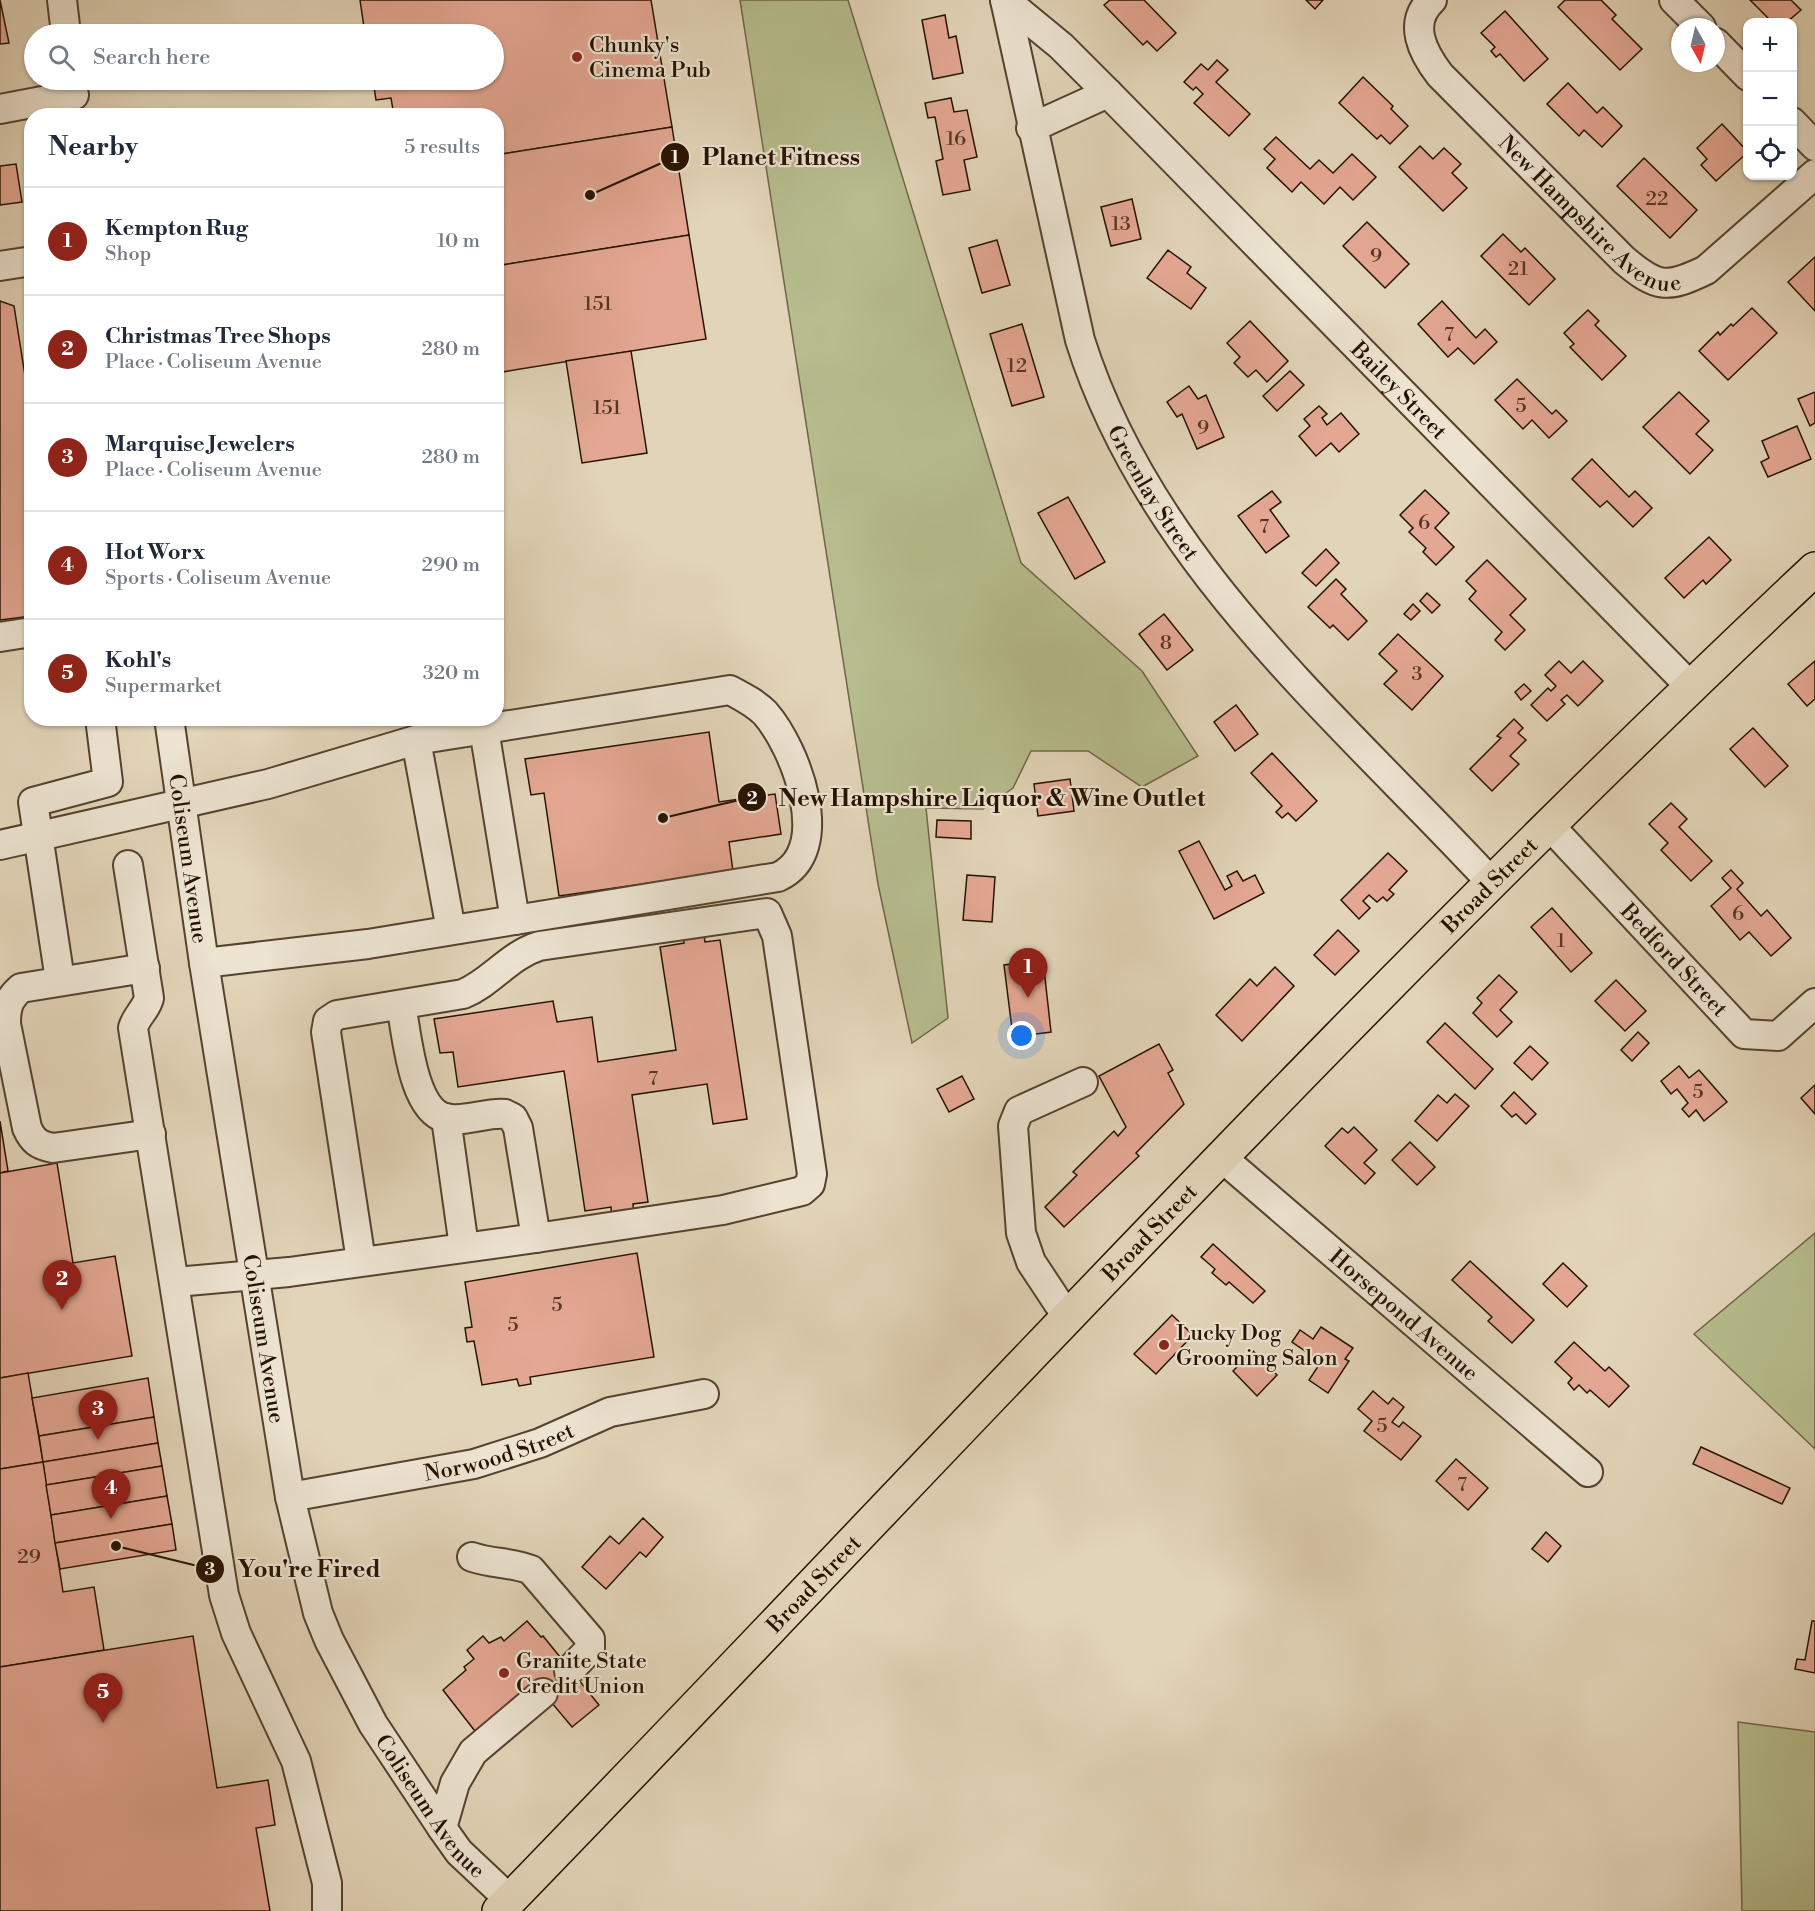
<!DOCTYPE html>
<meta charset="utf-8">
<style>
:root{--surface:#fff;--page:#f6f6f7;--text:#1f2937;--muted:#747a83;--line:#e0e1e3;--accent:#8f2418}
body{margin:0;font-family:"Libre Bodoni",serif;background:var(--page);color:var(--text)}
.controls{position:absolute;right:18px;top:18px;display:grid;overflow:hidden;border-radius:12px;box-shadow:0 2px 4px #0004}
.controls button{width:54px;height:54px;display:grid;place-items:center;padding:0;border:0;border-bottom:2px solid var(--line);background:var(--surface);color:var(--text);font:30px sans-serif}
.compass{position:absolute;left:1671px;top:18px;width:54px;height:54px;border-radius:50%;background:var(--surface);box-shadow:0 2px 4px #0004;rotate:172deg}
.you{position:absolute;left:1022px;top:1036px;width:21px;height:21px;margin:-15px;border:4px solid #fff;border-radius:50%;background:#1a73e8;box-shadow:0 0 0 9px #1a73e833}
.badge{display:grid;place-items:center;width:39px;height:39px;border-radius:50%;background:var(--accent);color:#fff;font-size:20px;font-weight:700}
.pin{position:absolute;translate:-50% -50px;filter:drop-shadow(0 2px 3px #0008)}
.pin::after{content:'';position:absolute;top:32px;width:21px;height:18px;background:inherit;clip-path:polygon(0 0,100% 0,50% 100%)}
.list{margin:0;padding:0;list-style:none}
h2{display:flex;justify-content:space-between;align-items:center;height:78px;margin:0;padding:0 24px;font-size:26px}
h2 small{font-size:20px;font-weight:400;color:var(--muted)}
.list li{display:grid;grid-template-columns:39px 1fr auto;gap:18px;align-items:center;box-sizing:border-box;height:108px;padding:0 24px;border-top:2px solid var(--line)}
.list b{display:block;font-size:22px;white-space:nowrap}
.list p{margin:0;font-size:20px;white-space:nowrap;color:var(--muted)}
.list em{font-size:20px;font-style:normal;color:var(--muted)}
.icon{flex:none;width:33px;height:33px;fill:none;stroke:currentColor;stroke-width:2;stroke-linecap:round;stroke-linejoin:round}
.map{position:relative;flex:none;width:1815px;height:1911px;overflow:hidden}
.search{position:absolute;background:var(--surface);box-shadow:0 2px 4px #0004;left:24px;top:24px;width:480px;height:66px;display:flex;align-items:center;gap:15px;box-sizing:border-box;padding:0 21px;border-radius:33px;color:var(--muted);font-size:22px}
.panel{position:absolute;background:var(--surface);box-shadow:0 2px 4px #0004;left:24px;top:108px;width:480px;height:618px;border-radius:24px}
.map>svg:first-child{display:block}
.green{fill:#b6bc8d;stroke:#6e6746;stroke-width:1.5}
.building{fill:#e4a793;stroke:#261200;stroke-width:1.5}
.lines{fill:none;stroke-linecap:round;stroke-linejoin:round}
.minor-casing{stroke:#55422e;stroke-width:32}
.major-casing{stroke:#261200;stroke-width:36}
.minor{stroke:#ece3d1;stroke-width:28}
.major{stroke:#e2d4b8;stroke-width:33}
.poi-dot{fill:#8f2418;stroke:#ece3d1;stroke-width:2}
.labels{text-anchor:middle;stroke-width:4.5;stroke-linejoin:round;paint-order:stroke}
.number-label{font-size:20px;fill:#563725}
.poi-label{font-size:22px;fill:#261200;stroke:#ece3d1;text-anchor:start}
.street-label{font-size:22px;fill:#261200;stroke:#ece3d1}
.leader{fill:none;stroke:#261200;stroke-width:2}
.callout-dot{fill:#261200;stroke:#ece3d1;stroke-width:2}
.mark-label{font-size:18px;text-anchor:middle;font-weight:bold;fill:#fff}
.callout-label{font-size:24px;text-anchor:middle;font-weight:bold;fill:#261200;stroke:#ece3d1;stroke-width:4.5;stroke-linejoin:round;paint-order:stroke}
</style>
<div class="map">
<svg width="1815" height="1911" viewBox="0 0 1815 1911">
<rect width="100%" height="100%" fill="#e2d4b8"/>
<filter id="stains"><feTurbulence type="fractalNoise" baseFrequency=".00333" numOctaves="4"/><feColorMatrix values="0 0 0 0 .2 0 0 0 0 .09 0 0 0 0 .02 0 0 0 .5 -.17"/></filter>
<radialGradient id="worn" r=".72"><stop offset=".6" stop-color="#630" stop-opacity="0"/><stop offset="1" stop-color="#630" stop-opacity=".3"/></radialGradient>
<!-- green -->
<g class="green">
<polygon points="740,0 848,0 1021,563 1142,671 1198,756 1142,787 1088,751 1031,751 1013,788 983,809 926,808 948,1018 912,1043 878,884"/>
<polygon points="1815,1233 1815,1449 1694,1334"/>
<polygon points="1738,1722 1815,1732 1815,1911 1742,1911"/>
</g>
<!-- building -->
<g class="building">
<polygon points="0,0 9,43 0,44"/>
<polygon points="360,0 651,0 672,127 496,155 496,116 394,116 391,98 376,100 373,80 494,80 494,34 365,34"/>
<polygon points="1110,0 1144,0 1176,33 1157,51 1147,41 1143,45 1104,5"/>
<polygon points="1306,0 1323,0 1315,9"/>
<polygon points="1565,0 1601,0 1616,15 1612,19 1642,49 1620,70 1558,7"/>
<polygon points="1750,0 1791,0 1801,10 1787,22 1772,22"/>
<polygon points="1505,11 1548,59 1524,81 1500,54 1496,57 1491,51 1495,47 1481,33"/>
<polygon points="945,15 949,38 956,36 963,73 933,79 922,20"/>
<polygon points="1217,60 1228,70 1216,82 1250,114 1229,136 1194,103 1203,94 1196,87 1193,90 1184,82 1201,64 1208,70"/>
<polygon points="1363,77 1393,106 1391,109 1408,126 1390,144 1381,135 1377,139 1339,103"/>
<polygon points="1568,83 1597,113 1603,107 1622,126 1602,147 1584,130 1579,136 1547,104"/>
<polygon points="951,98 954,112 967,110 977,157 964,160 970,190 943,195 936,161 943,159 935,117 928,118 925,103"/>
<polygon points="1722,124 1748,152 1716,181 1701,165 1707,159 1697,148"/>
<polygon points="672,127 689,235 496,266 496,155"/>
<polygon points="1276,137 1310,169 1319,160 1333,173 1352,154 1376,177 1353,200 1340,187 1324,204 1301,182 1292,192 1267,168 1275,159 1264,149"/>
<polygon points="1420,146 1433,159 1444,148 1461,164 1452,173 1467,188 1443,211 1399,167"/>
<polygon points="1644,158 1697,210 1670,238 1617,186"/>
<polygon points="16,164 22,202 0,205 0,166"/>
<polygon points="1132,199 1141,239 1111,246 1101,207"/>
<polygon points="1367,222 1409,264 1385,288 1343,246"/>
<polygon points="1503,234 1521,252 1525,248 1555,279 1529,305 1481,256"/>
<polygon points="689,235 706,339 496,373 496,266"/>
<polygon points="997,240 1010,285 982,293 969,248"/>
<polygon points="1168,250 1191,267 1187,273 1206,288 1191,309 1147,278"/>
<polygon points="1815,257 1815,311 1788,282"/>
<polygon points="0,301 14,306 32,420 32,616 0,620"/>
<polygon points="1442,301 1476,338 1485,329 1497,342 1474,364 1458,348 1448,357 1418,324"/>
<polygon points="1752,308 1777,333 1728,380 1699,351 1718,332 1720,335 1731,324 1733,326"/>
<polygon points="1588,310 1599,321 1595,325 1626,356 1602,380 1570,347 1574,344 1564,333"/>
<polygon points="1250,321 1288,361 1267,382 1256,370 1248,377 1234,363 1240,357 1227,343"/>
<polygon points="1022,324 1044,397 1012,406 990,334"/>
<polygon points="631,351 647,453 582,463 566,361"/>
<polygon points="1290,371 1304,385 1277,411 1263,396"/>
<polygon points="1517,379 1552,414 1556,410 1567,421 1549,438 1532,420 1523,429 1495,400"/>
<polygon points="1189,386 1198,399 1206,395 1224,437 1197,449 1182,414 1177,417 1167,402"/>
<polygon points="1679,392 1709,421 1696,434 1713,450 1690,474 1643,427"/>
<polygon points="1815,392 1815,423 1810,426 1798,399"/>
<polygon points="1319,406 1327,414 1322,418 1327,425 1341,413 1359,434 1339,452 1331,443 1316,456 1299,436 1310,426 1304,419"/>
<polygon points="1797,426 1811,459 1768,477 1761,462 1769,458 1762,441"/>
<polygon points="1592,459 1629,497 1635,491 1652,508 1633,527 1607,501 1600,507 1572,479"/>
<polygon points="1425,490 1449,513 1435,528 1454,547 1436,565 1423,552 1426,548 1409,532 1413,528 1400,515"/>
<polygon points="1272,491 1281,502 1270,510 1289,536 1266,553 1238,516"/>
<polygon points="1068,497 1105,562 1075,579 1038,513"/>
<polygon points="1709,537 1731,560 1706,584 1703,580 1684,598 1665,578"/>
<polygon points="1326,549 1339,563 1316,586 1302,573"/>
<polygon points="1487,560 1526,599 1510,615 1525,630 1505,650 1495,640 1502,632 1469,599 1476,591 1466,581"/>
<polygon points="1336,579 1346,589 1341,594 1367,621 1348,640 1333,625 1330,628 1308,607"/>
<polygon points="1427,593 1440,605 1432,613 1420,601"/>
<polygon points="1413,604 1420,611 1411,620 1404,614"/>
<polygon points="1164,614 1193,650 1167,670 1139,634"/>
<polygon points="1398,634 1443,676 1412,710 1384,684 1397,671 1379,654"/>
<polygon points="1559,661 1571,673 1583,661 1603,681 1578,706 1567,695 1561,700 1565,704 1547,721 1531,705 1548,688 1551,691 1556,686 1545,675"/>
<polygon points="1815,661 1815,699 1807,706 1788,684"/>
<polygon points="1524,684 1531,691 1521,700 1515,692"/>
<polygon points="1236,705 1258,734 1235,751 1214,722"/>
<polygon points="1514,719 1523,728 1518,733 1526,740 1510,756 1519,764 1492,791 1470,769 1501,738 1497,736"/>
<polygon points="1753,728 1788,766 1765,787 1730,749"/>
<polygon points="709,732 719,802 775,794 781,834 729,842 733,871 559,896 544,793 531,795 525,759"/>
<polygon points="1272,753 1317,801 1296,821 1288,813 1282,818 1276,812 1282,806 1251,773"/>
<polygon points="1070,779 1074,811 1038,816 1034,784"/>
<polygon points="1671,803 1687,819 1679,827 1712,861 1691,881 1661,850 1668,843 1649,824"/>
<polygon points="937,820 971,821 971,839 936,837"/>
<polygon points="1199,841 1225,890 1232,886 1227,876 1237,871 1243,881 1255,875 1264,893 1214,919 1179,851"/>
<polygon points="1388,853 1407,871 1389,890 1394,894 1387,901 1383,897 1377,902 1369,895 1363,901 1370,908 1359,919 1341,900"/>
<polygon points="1731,870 1743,883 1737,889 1761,916 1767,910 1791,938 1771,956 1749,932 1740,940 1711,906 1731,888 1722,878"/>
<polygon points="967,875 995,877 992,922 963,920"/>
<polygon points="1552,908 1592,953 1571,972 1531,927"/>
<polygon points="703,928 705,942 720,940 747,1119 713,1124 707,1084 632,1095 648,1202 633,1204 634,1216 612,1219 611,1207 585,1211 564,1071 458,1087 453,1052 440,1053 434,1019 553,1001 557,1022 592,1017 598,1062 676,1050 660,947 684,943 683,931"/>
<polygon points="1338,930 1359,951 1335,975 1314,955"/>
<polygon points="1043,960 1051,1032 1013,1037 1004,965"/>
<polygon points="1275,967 1294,986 1242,1041 1216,1015 1250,979 1257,986"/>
<polygon points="1499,975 1517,992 1500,1010 1512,1022 1497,1037 1473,1013 1482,1003 1477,998"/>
<polygon points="1616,980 1646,1011 1625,1031 1595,1001"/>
<polygon points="1445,1023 1493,1069 1475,1089 1427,1042"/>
<polygon points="1638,1032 1649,1043 1632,1061 1621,1050"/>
<polygon points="1159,1044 1173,1070 1168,1073 1184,1104 1136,1153 1139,1156 1064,1227 1045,1207 1077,1175 1073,1172 1114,1131 1118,1136 1126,1127 1099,1076"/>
<polygon points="1530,1046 1548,1063 1532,1080 1514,1063"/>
<polygon points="1679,1066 1689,1078 1699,1070 1727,1102 1704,1121 1696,1110 1689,1117 1682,1109 1688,1103 1677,1089 1671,1094 1661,1081"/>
<polygon points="962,1076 974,1099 949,1112 937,1089"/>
<polygon points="1815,1085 1815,1114 1801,1098"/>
<polygon points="1514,1092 1536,1114 1526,1124 1516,1114 1512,1117 1501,1106"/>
<polygon points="1455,1094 1469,1106 1437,1141 1415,1121 1438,1095 1447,1103"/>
<polygon points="0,1121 8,1171 0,1173"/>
<polygon points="1354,1127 1377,1150 1364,1163 1375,1173 1365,1184 1325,1146 1342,1128 1348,1133"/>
<polygon points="1410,1142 1435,1167 1417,1185 1392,1160"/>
<polygon points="57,1163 73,1263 115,1256 132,1356 0,1378 0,1173"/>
<polygon points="1213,1244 1265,1291 1253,1303 1229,1282 1226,1285 1212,1273 1215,1269 1201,1257"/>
<polygon points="637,1253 654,1357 530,1377 531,1384 519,1386 517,1379 482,1385 474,1341 467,1342 465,1328 472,1327 465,1282"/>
<polygon points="1470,1261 1534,1320 1512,1343 1488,1321 1492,1317 1452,1280"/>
<polygon points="1563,1263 1587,1286 1567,1307 1543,1284"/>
<polygon points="1172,1315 1193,1335 1156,1374 1134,1354"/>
<polygon points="1321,1327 1353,1348 1345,1359 1349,1361 1328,1393 1309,1380 1321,1362 1292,1342 1300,1330 1313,1339"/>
<polygon points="1574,1342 1605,1371 1609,1367 1629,1386 1609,1407 1590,1390 1587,1393 1579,1385 1574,1390 1568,1383 1572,1378 1555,1362"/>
<polygon points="1253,1351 1277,1375 1257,1396 1233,1371"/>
<polygon points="28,1373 43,1462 0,1469 0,1378"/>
<polygon points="148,1378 154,1417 39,1436 32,1398"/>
<polygon points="1373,1391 1388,1404 1393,1398 1404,1407 1392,1422 1399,1427 1403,1422 1421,1436 1401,1460 1364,1431 1372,1421 1358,1409"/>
<polygon points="154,1417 158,1443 43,1462 39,1436"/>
<polygon points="158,1443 162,1466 46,1485 43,1462"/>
<polygon points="1701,1447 1790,1488 1782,1504 1693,1464"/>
<polygon points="1456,1459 1488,1488 1468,1510 1436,1481"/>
<polygon points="43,1462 63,1592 94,1587 104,1650 0,1667 0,1469"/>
<polygon points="162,1466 167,1496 51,1515 46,1485"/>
<polygon points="167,1496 172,1524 55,1543 51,1515"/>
<polygon points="643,1518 663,1537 646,1557 640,1552 606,1589 582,1567 610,1536 619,1544"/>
<polygon points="172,1524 176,1550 60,1569 55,1543"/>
<polygon points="1546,1532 1561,1546 1548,1562 1532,1549"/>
<polygon points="527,1621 541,1637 543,1636 599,1705 572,1727 537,1685 478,1735 443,1690 466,1670 464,1667 474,1659 467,1650 483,1636 489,1643 501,1637 504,1641"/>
<polygon points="1812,1621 1815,1621 1815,1673 1795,1669 1797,1659 1805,1660"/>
<polygon points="193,1636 217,1788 268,1780 275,1825 256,1828 270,1911 0,1911 0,1667"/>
</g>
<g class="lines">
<defs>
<g id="minor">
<polyline points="62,0 66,34"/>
<path id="s1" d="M1005 0 1080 340C1150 562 1337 716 1491 882"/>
<path id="s2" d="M1005 0 1061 46 1108 93 1690 686"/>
<path id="s3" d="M1432 0C1407 23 1423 53 1440 75L1624 260C1657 288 1667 289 1706 270L1815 174"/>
<polyline points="1674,0 1701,27"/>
<polyline points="1716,43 1748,76"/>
<polyline points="0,109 74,95"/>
<polyline points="1792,122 1815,146"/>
<polyline points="1031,128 1108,93"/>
<polyline points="0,266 32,261"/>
<polyline points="0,637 32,632"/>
<path id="s4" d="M169 718 204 963 290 1497 318 1613 329 1640 373 1724 442 1828 459 1852 510 1900"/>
<polyline points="484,729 515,920"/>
<polyline points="416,740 451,930"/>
<path id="s5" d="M1549 825 1744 1034 1778 1036 1815 1003"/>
<path d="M0 845 268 784 416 740 730 690C743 697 755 703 765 713 796 748 835 851 778 877L368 944 204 963"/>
<path d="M128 865 149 998C146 1010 136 1016 133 1028L224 1595 236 1633 296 1761 327 1883V1911"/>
<path d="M145 968 21 988C8 999 6 1008 6 1024L27 1128C33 1141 38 1145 53 1148L151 1134"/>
<polyline points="60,980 33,802 108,782 100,718"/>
<path d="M401 1005C407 1034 412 1109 445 1118 464 1123 486 1112 505 1114L513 1118 518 1128 536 1238"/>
<polyline points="446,1118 464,1247"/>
<path id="s6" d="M1220 1156 1588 1472"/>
<path d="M176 1282 289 1272 536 1238 723 1210 802 1191 810 1184 812 1174 777 936 767 913 539 946C508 956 492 982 463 994L337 1015 328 1021 326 1032 361 1261"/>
<polyline points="1068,1318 1031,1262 1021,1233 1013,1126 1019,1111 1083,1082"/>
<path id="s7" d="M290 1497 474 1464 540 1443 610 1412 704 1394"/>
<path d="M472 1557C492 1564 512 1562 531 1570L590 1639V1649L569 1671"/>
<polyline points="442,1828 455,1783 473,1752 543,1693"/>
</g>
<g id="major">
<path id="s8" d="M499 1911C936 1461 1357 998 1815 569"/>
</g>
</defs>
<!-- minor casing -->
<use href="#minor" class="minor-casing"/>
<!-- major casing -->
<use href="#major" class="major-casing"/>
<!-- minor -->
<use href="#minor" class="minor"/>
<!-- major -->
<use href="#major" class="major"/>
</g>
<!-- markers -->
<g class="poi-dot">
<circle cx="577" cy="57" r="6"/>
<circle cx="1164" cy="1345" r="6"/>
<circle cx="504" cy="1673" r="6"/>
</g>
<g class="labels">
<!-- number labels -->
<g class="number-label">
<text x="956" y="145">16</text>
<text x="1657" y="205">22</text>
<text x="1121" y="230">13</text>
<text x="1376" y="262">9</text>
<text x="1518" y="275">21</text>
<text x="598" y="310">151</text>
<text x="1449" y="341">7</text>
<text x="1017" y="372">12</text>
<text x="1521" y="412">5</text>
<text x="607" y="414">151</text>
<text x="1203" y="434">9</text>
<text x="1424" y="529">6</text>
<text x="1264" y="533">7</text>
<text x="1166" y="649">8</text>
<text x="1417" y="680">3</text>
<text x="1738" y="920">6</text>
<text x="1561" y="947">1</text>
<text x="653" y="1085">7</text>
<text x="1698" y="1098">5</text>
<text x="557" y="1311">5</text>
<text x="513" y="1331">5</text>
<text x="1382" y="1432">5</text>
<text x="1462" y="1491">7</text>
<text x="29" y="1563">29</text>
</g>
<!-- poi labels -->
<g class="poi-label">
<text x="589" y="52">Chunky's<tspan x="589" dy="25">Cinema Pub</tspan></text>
<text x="1176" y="1340">Lucky Dog<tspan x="1176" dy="25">Grooming Salon</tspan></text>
<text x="516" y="1668">Granite State<tspan x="516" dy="25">Credit Union</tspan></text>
</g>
<!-- street labels -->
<g class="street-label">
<text dy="8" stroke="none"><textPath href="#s3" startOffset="291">New Hampshire Avenue</textPath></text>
<text dy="8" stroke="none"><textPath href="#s2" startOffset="555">Bailey Street</textPath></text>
<text dy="8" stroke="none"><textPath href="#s1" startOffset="518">Greenlay Street</textPath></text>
<text dy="8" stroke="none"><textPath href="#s4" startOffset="142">Coliseum Avenue</textPath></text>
<text dy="8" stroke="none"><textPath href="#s8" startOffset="1426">Broad Street</textPath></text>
<text dy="8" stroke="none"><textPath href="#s5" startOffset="184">Bedford Street</textPath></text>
<text dy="8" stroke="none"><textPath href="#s8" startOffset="940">Broad Street</textPath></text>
<text dy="8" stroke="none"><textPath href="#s6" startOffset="243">Horsepond Avenue</textPath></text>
<text dy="8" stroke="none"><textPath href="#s4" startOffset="628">Coliseum Avenue</textPath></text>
<text dy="8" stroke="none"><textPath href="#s7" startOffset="214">Norwood Street</textPath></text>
<text dy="8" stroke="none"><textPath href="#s8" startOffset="454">Broad Street</textPath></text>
<text dy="8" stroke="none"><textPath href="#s4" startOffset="1132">Coliseum Avenue</textPath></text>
</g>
</g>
<!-- callouts -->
<path class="leader" d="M590 195L675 157M663 818L752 797M116 1546L210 1569"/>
<g class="callout-dot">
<circle cx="590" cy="195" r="6"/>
<circle cx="663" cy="818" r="6"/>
<circle cx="116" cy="1546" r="6"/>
<circle cx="675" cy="157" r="15"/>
<circle cx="752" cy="797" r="15"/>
<circle cx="210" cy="1569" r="15"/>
</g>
<g class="mark-label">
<text x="675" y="163">1</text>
<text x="752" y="804">2</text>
<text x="210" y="1575">3</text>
</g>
<g class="callout-label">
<text x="781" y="165">Planet Fitness</text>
<text x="992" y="806">New Hampshire Liquor &amp; Wine Outlet</text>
<text x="309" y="1577">You're Fired</text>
</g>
<rect width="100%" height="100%" filter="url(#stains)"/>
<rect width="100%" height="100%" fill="url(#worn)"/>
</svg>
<div class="controls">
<button>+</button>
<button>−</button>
<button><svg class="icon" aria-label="locate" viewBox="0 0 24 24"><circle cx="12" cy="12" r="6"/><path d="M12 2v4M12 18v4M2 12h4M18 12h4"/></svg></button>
</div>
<svg class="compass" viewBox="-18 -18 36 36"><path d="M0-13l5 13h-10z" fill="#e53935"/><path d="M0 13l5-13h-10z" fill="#747a83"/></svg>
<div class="you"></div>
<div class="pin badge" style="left:1028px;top:998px">1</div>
<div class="pin badge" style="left:62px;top:1310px">2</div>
<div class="pin badge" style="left:98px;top:1440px">3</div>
<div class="pin badge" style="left:111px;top:1519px">4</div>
<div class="pin badge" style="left:103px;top:1723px">5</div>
<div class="search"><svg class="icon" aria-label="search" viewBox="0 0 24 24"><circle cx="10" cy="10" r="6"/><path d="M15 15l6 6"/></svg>Search here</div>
<section class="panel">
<h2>Nearby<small>5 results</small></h2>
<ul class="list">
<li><span class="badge">1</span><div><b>Kempton Rug</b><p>Shop</p></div><em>10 m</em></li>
<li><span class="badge">2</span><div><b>Christmas Tree Shops</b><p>Place · Coliseum Avenue</p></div><em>280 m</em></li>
<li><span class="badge">3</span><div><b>Marquise Jewelers</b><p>Place · Coliseum Avenue</p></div><em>280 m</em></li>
<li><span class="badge">4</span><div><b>Hot Worx</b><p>Sports · Coliseum Avenue</p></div><em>290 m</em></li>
<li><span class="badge">5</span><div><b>Kohl's</b><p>Supermarket</p></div><em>320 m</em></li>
</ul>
</section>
</div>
